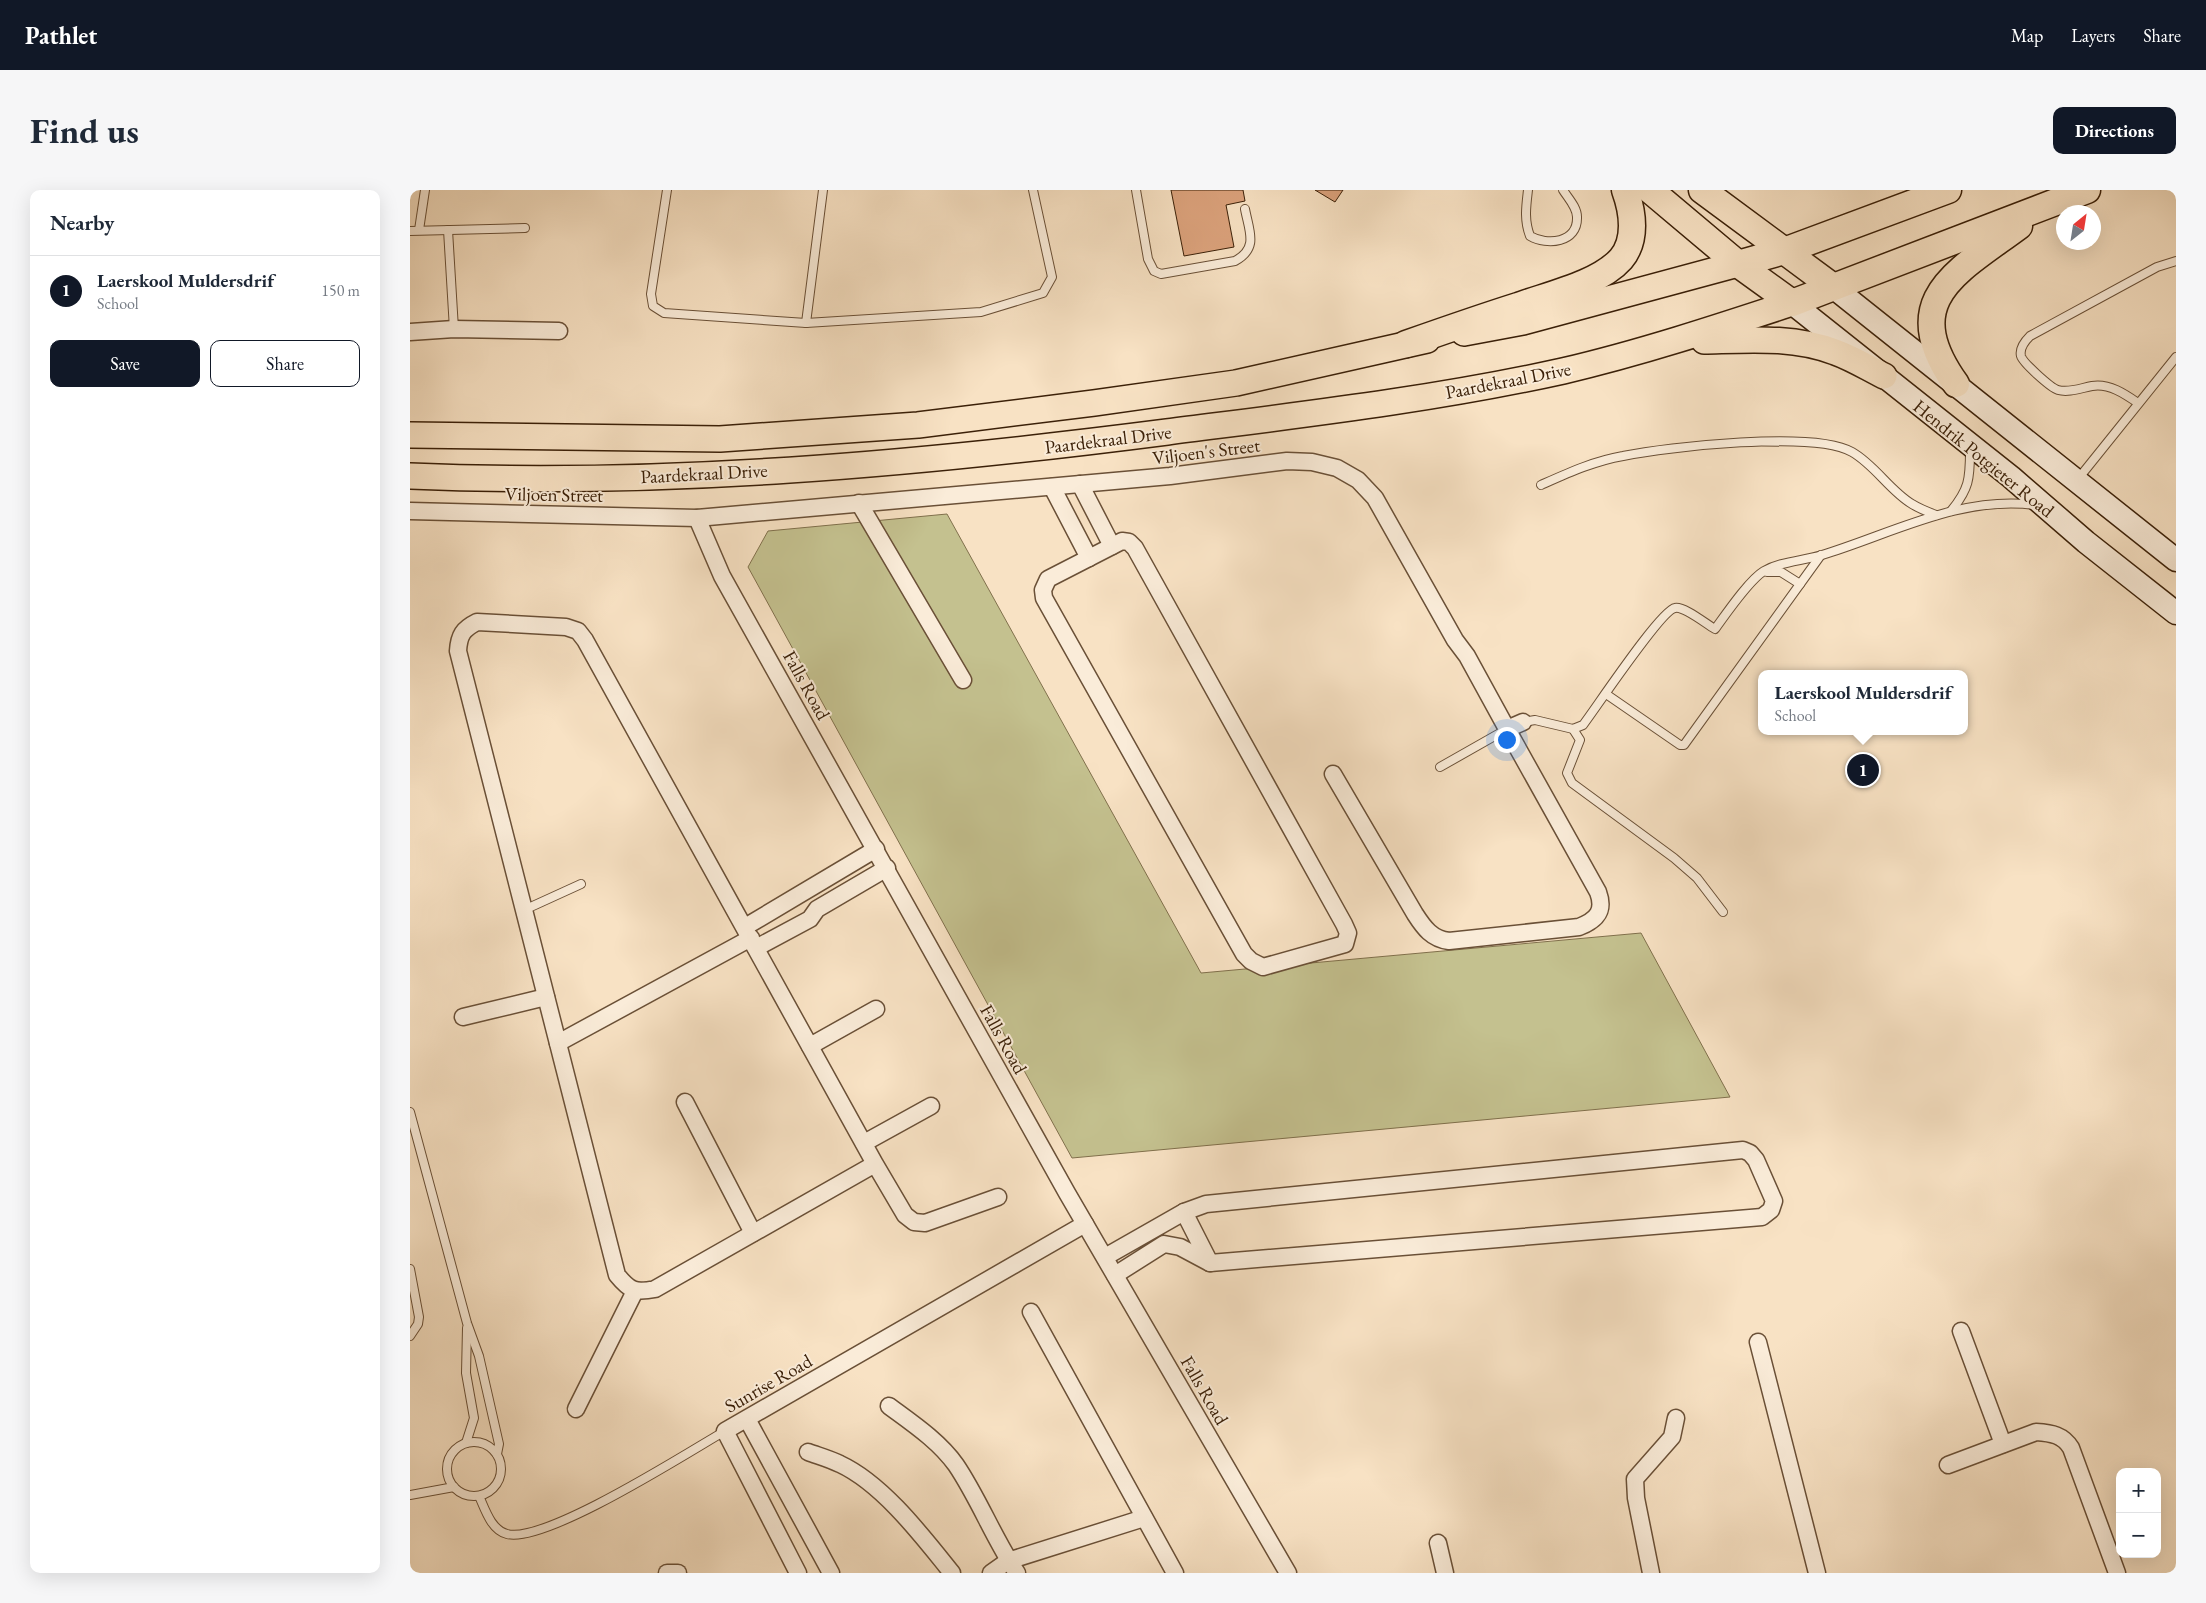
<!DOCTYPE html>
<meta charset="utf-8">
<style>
:root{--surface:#fff;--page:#f6f6f7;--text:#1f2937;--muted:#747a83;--line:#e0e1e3;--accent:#111827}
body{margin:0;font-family:"EB Garamond",serif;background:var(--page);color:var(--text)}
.controls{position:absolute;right:15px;bottom:15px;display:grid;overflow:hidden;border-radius:10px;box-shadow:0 5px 20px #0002}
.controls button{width:45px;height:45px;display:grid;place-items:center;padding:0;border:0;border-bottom:1px solid var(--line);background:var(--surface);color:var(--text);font:25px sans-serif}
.compass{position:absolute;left:1646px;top:15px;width:45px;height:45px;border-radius:50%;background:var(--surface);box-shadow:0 5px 20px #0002;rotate:30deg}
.you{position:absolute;left:1096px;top:549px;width:18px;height:18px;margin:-12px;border:4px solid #fff;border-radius:50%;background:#1a73e8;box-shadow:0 0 0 8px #1a73e833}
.badge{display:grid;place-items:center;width:32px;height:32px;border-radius:50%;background:var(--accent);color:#fff;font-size:16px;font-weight:700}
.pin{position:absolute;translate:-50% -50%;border:2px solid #fff;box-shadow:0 1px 5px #0006}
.popup{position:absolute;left:1348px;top:480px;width:210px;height:65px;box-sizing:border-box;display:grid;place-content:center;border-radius:10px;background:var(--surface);filter:drop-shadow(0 1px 4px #0005);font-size:16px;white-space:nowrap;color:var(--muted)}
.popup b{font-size:19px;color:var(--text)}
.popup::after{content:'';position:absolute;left:50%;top:100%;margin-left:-10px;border:10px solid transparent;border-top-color:var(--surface)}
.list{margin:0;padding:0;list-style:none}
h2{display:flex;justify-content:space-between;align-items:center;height:65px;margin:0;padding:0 20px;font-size:21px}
h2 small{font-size:16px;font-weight:400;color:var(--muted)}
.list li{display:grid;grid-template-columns:32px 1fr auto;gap:15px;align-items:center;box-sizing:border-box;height:70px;padding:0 20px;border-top:1px solid var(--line)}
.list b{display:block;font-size:19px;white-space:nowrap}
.list p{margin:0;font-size:16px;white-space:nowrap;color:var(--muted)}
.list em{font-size:16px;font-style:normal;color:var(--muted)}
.actions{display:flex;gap:10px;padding:15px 20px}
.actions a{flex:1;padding:11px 0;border:1px solid var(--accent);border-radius:10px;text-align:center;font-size:18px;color:var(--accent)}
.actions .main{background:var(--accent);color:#fff}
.map{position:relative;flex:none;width:1766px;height:1383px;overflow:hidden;border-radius:10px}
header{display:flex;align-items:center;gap:30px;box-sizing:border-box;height:70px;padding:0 25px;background:var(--accent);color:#fff}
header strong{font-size:24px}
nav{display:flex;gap:28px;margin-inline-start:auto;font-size:18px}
.intro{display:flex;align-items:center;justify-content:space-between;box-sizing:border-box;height:120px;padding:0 30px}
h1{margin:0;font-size:35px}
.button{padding:12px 22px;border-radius:10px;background:var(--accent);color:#fff;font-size:18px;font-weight:700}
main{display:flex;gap:30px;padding:0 30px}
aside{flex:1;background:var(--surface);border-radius:10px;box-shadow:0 5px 20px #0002}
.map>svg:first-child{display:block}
.green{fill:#c4c18f;stroke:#80704c}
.building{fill:#dba27c;stroke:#3b2008}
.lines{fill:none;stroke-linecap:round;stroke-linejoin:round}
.service-casing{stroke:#6a5037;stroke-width:10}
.minor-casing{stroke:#6a5037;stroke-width:19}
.secondary-casing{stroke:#3b2008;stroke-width:25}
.primary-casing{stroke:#3b2008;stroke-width:28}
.trunk-casing{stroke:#3b2008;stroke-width:29}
.service{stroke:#faecd9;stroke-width:8}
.minor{stroke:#faecd9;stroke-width:16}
.secondary{stroke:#faecd9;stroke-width:22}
.primary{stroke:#f8e2c4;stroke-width:25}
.trunk{stroke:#f8e2c4;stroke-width:26}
.labels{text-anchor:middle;stroke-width:4;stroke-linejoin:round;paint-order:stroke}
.street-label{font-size:19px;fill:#3b2008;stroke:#faecd9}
</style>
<header>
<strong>Pathlet</strong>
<nav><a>Map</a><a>Layers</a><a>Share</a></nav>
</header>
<div class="intro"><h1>Find us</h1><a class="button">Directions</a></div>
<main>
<aside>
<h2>Nearby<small></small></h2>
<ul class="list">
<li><span class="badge">1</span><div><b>Laerskool Muldersdrif</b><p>School</p></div><em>150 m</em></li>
</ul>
<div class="actions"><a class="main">Save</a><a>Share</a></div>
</aside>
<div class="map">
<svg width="1766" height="1383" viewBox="0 0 1766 1383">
<rect width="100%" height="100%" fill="#f8e2c4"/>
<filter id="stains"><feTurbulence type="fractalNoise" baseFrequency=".004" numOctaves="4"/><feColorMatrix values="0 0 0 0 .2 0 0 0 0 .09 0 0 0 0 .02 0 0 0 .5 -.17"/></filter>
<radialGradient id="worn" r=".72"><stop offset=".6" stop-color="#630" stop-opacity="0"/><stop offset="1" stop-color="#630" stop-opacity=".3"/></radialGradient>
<!-- green -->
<polygon class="green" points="537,324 791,783 1231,743 1320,907 662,968 338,377 358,341"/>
<!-- building -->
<g class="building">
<polygon points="761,0 833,0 835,11 816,15 824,57 774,66"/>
<polygon points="905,0 933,0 925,12"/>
</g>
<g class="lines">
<defs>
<g id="service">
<polyline points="257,0 241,104 243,116 254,123 396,133 571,122 633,103 642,87 623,0"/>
<path d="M726 0 738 69 744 81 751 84 825 71C849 58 839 41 835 19"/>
<path d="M1118 0C1116 17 1114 30 1120 46 1137 56 1168 53 1167 27 1167 17 1158 8 1153 0"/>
<polyline points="9,40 15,0"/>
<polyline points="38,40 44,139"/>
<polyline points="0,41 115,38"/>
<polyline points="396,133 413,0"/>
<path d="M1728 213C1715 204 1699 193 1682 196 1671 198 1659 203 1648 200 1641 198 1613 173 1611 166 1609 158 1615 151 1620 146L1747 77 1766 71"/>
<polyline points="1668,289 1766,167"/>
<path d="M1131 295C1158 283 1184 271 1213 266 1258 257 1405 240 1442 262 1465 275 1480 301 1502 314 1510 319 1518 322 1526 325"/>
<path d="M1541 321C1559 299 1560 289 1560 261"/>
<polyline points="1357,382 1371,382 1390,394"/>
<polyline points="1196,504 1270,555 1274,555 1411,365"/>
<path d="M1113 532 1125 530 1163 539 1173 535C1186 518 1251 420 1265 418 1274 416 1296 434 1305 439 1316 424 1339 390 1354 381 1372 371 1393 371 1412 365 1481 344 1551 305 1625 315"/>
<polyline points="1163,539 1170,550 1157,583 1162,593 1264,668 1287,688 1313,722"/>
<polyline points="1030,577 1097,539"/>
<polyline points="114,720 171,694"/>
<polyline points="0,922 57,1133 69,1166 89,1254 87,1264"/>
<polyline points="0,1079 9,1127 8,1134 0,1146"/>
<circle cx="64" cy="1279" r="27"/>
<polyline points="56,1253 64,1228 56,1183 57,1138"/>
<polyline points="0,1305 44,1297"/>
<path d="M69 1306C75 1319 81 1340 97 1344 135 1354 277 1263 315 1241"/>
</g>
<g id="minor">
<polyline points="0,142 44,139 149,141"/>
<polyline points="670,294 702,356"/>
<polyline points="642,297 679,368"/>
<polyline points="449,313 553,490"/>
<polyline points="0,321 287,328 760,286 877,271 902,272 927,278 948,290 965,308 1045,450 1057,466 1097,539 1113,532"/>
<polyline points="287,328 312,386 657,1003 878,1383"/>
<polygon points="712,351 719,352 725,358 934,734 938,743 935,754 853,777 841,771 834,764 634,408 633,400 638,389"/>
<path d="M923 584 1005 724C1014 738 1022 749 1039 751L1169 737C1187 730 1195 721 1188 702L1097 539"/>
<polyline points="335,737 466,659"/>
<polyline points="346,758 400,729 407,719 477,678"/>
<polyline points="53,827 136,807"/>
<polyline points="148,853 341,748"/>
<polyline points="400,856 466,819"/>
<polyline points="275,912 343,1043"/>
<polyline points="454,953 521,916"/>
<path d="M465 974 245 1099C225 1103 220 1101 207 1085L48 461C49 445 53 439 67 432L156 437 168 441 175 450 465 974 495 1025 504 1032 515 1033 588 1007"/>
<polyline points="774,1022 800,1073"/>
<polyline points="695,1067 774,1022 796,1014 1333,960 1340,963 1346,970 1364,1011 1361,1020 1352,1027 800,1073 770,1057 754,1054 705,1085"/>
<polyline points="621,1122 765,1383"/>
<polyline points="1551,1141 1593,1254"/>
<polyline points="1348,1152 1407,1383"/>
<path d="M479 1216C502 1233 529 1251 546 1275 569 1309 584 1349 607 1383"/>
<polyline points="166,1219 225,1101"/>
<polyline points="337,1229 421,1383"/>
<path d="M398 1262C409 1266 420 1269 430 1274 473 1294 513 1347 542 1383"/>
<path d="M1538 1275 1626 1242C1642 1243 1653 1245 1661 1258L1707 1383"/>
<polyline points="1028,1353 1035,1383"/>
<polyline points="257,1383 268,1383"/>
<polyline points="388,1383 315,1241 675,1034"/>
<polyline points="581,1383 598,1371 734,1328"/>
<polyline points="1241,1383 1226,1308 1225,1289 1262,1247 1266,1228"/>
</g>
<g id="secondary">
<polyline points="1423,97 1766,370"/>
<polyline points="1382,113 1601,287 1676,352 1766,423"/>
</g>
<g id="primary">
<polyline points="1054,143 1113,132 1328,74"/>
<path d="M1294 151C1338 150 1383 146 1425 162 1442 168 1458 178 1474 186"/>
<polyline points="0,245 310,249 508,235 684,213 826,193 1017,150"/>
<path d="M0 286C251 297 508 274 757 242 889 225 1022 210 1153 181 1230 163 1306 138 1382 113"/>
</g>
<g id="trunk">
<polyline points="1240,0 1328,74 1382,113 1677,0"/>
<polyline points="1292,0 1423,97"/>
<polyline points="1328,74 1374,61 1538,0"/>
<path d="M996 154C1033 141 1070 128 1108 116 1138 105 1189 94 1211 69 1227 50 1223 22 1215 0"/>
<path d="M1546 194C1486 110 1547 82 1609 36"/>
</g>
</defs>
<!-- service casing -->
<use href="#service" class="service-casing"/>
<!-- minor casing -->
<use href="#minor" class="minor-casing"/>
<!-- secondary casing -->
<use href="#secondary" class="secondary-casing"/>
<!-- primary casing -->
<use href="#primary" class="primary-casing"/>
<!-- trunk casing -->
<use href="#trunk" class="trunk-casing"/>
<!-- service -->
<use href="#service" class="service"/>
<!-- minor -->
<use href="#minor" class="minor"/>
<!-- secondary -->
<use href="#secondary" class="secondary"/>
<!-- primary -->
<use href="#primary" class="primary"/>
<!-- trunk -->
<use href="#trunk" class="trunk"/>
</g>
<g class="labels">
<!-- street labels -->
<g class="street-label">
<text transform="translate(1098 190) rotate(-11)" y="7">Paardekraal Drive</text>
<text transform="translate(698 249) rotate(-7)" y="7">Paardekraal Drive</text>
<text transform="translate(796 261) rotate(-7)" y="7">Viljoen's Street</text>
<text transform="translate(1574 268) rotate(39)" y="7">Hendrik Potgieter Road</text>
<text transform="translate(294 283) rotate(-3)" y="7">Paardekraal Drive</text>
<text transform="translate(144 304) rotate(1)" y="7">Viljoen Street</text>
<text transform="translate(397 495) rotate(61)" y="7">Falls Road</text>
<text transform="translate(594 849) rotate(61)" y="7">Falls Road</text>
<text transform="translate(358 1193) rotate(-30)" y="7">Sunrise Road</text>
<text transform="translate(795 1200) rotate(60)" y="7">Falls Road</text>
</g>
</g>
<rect width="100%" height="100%" filter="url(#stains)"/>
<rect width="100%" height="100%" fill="url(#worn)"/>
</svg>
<div class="controls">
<button>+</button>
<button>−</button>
</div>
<svg class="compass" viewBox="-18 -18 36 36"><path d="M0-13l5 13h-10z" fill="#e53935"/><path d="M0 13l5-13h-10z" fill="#747a83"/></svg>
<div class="you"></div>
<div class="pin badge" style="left:1453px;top:580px">1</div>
<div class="popup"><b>Laerskool Muldersdrif</b>School</div>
</div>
</main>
